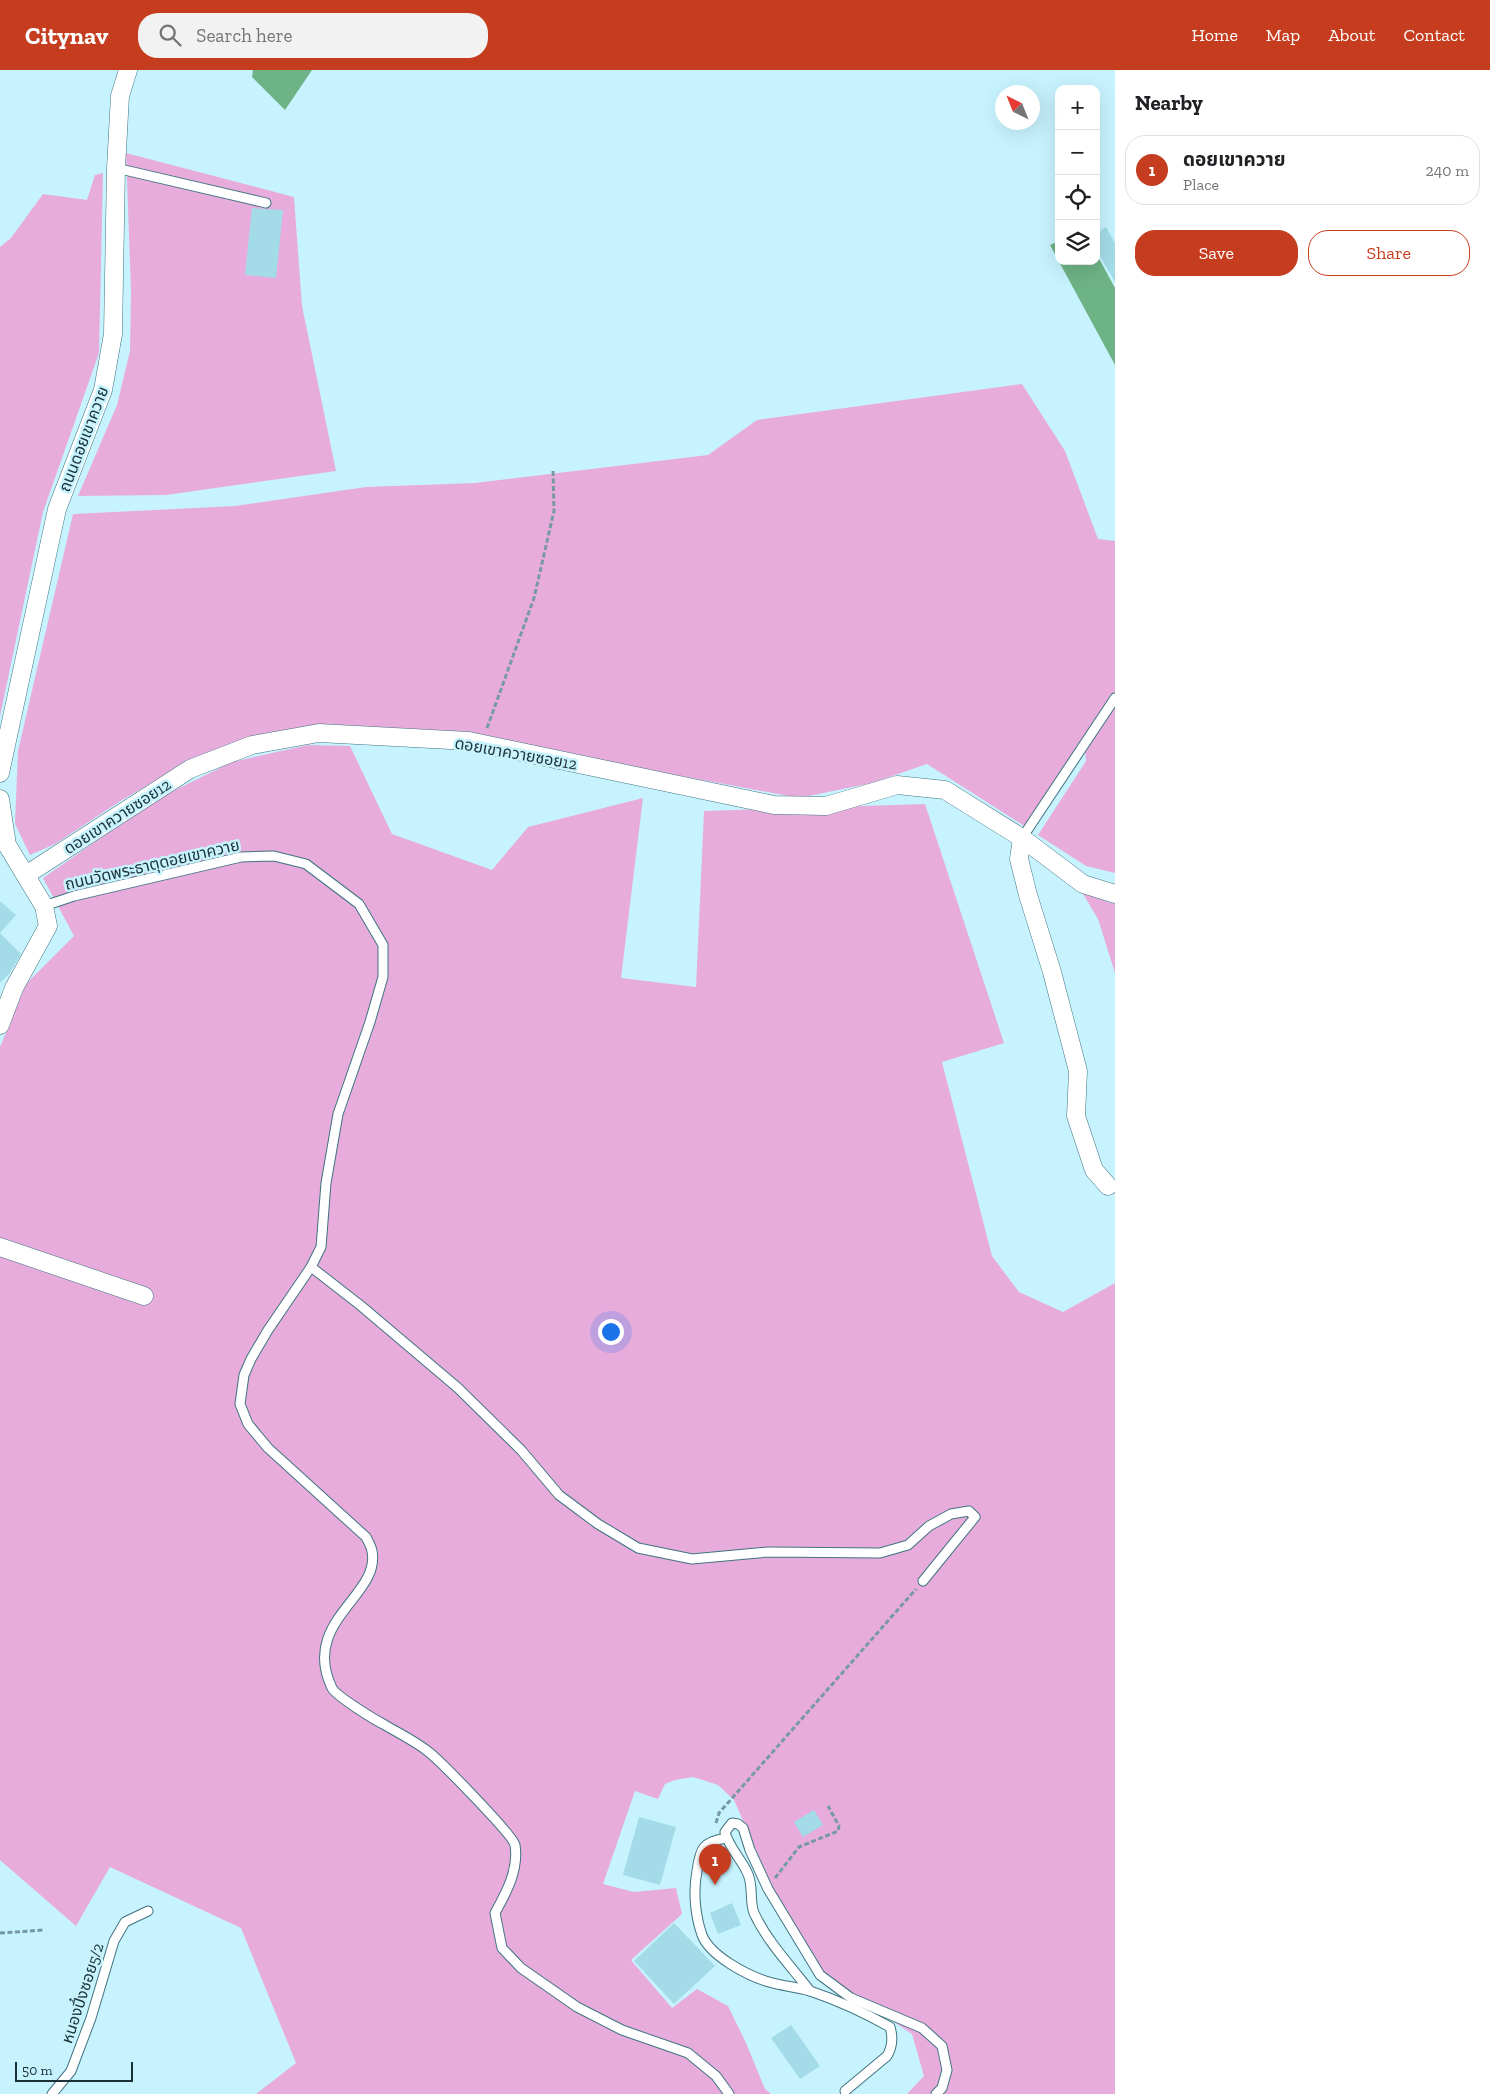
<!DOCTYPE html>
<meta charset="utf-8">
<style>
:root{--surface:#fff;--page:#f2f2f2;--text:#202124;--muted:#757577;--line:#e0e0e0;--accent:#c63c1e}
body{margin:0;font-family:"Zilla Slab","Noto Sans Thai",serif;background:var(--page);color:var(--text)}
.controls{position:absolute;right:15px;top:15px;display:grid;overflow:hidden;border-radius:10px;box-shadow:0 5px 20px #0002}
.controls button{width:45px;height:45px;display:grid;place-items:center;padding:0;border:0;border-bottom:1px solid var(--line);background:var(--surface);color:var(--text);font:25px sans-serif}
.compass{position:absolute;left:995px;top:15px;width:45px;height:45px;border-radius:50%;background:var(--surface);box-shadow:0 5px 20px #0002;rotate:317deg}
.scale{position:absolute;left:15px;bottom:12px;width:118px;box-sizing:border-box;padding-left:5px;border:2px solid #1b3137;border-top:0;font-size:14px;line-height:18px;white-space:nowrap;color:#1b3137;-webkit-text-stroke:4px #c7f3fe;paint-order:stroke}
.you{position:absolute;left:610px;top:1261px;width:18px;height:18px;margin:-12px;border:4px solid #fff;border-radius:50%;background:#1a73e8;box-shadow:0 0 0 8px #1a73e833}
.badge{display:grid;place-items:center;width:32px;height:32px;border-radius:50%;background:var(--accent);color:#fff;font-size:16px;font-weight:700}
.pin{position:absolute;translate:-50% -41px;filter:drop-shadow(0 1px 2px #0008)}
.pin::after{content:'';position:absolute;top:26px;width:18px;height:15px;background:inherit;clip-path:polygon(0 0,100% 0,50% 100%)}
.list{margin:0;padding:0;list-style:none}
h2{display:flex;justify-content:space-between;align-items:center;height:65px;margin:0;padding:0 20px;font-size:21px}
h2 small{font-size:16px;font-weight:400;color:var(--muted)}
.list li{display:grid;grid-template-columns:32px 1fr auto;gap:15px;align-items:center;box-sizing:border-box;height:70px;margin:0 10px 10px;padding:0 10px;border:1px solid var(--line);border-radius:20px}
.list b{display:block;font-size:19px;white-space:nowrap}
.list p{margin:0;font-size:16px;white-space:nowrap;color:var(--muted)}
.list em{font-size:16px;font-style:normal;color:var(--muted)}
.actions{display:flex;gap:10px;padding:15px 20px}
.actions a{flex:1;padding:11px 0;border:1px solid var(--accent);border-radius:20px;text-align:center;font-size:18px;color:var(--accent)}
.actions .main{background:var(--accent);color:#fff}
.icon{flex:none;width:28px;height:28px;fill:none;stroke:currentColor;stroke-width:2;stroke-linecap:round;stroke-linejoin:round}
.map{position:relative;flex:none;width:1115px;height:2024px;overflow:hidden}
header{display:flex;align-items:center;gap:30px;box-sizing:border-box;height:70px;padding:0 25px;background:var(--accent);color:#fff}
header strong{font-size:24px}
nav{display:flex;gap:28px;margin-inline-start:auto;font-size:18px}
.search{width:350px;height:45px;background:var(--page);display:flex;align-items:center;gap:12px;box-sizing:border-box;padding:0 18px;border-radius:20px;color:var(--muted);font-size:19px}
main{display:flex}
aside{flex:1;background:var(--surface)}
.map>svg:first-child{display:block}
.green{fill:#e8acdc}
.water{fill:#6eb385}
.building{fill:#a3dbe8}
.lines{fill:none;stroke-linecap:round;stroke-linejoin:round}
.lane-casing{stroke:#3f7480;stroke-width:11}
.street-casing{stroke:#3f7480;stroke-width:19}
.path{stroke:#7799a1;stroke-width:3;stroke-dasharray:5 2.5;stroke-linecap:butt}
.lane{stroke:#fff;stroke-width:9}
.street{stroke:#fff;stroke-width:18}
.labels{text-anchor:middle;stroke-width:5;stroke-linejoin:round;paint-order:stroke}
.street-label{font-size:16px;fill:#1b3137;stroke:#c7f3fe}
</style>
<header>
<strong>Citynav</strong>
<div class="search"><svg class="icon" aria-label="search" viewBox="0 0 24 24"><circle cx="10" cy="10" r="6"/><path d="M15 15l6 6"/></svg>Search here</div>
<nav><a>Home</a><a>Map</a><a>About</a><a>Contact</a></nav>
</header>
<main>
<div class="map">
<svg width="1115" height="2024" viewBox="0 0 1115 2024">
<rect width="100%" height="100%" fill="#c7f3fe"/>
<!-- green -->
<g class="green">
<polygon points="126,83 294,127 302,236 336,401 166,425 78,426 117,335 130,281 131,220"/>
<polygon points="103,103 99,283 43,442 0,646 0,177 11,168 43,124 87,130 95,105"/>
<polygon points="1022,314 1065,381 1098,469 1115,471 1115,803 1086,796 1038,765 1086,691 1084,670 1026,757 927,694 872,713 799,728 633,697 355,658 195,688 122,730 55,774 30,785 15,754 18,681 73,444 235,436 366,417 475,413 708,385 757,350"/>
<polygon points="308,675 350,676 392,764 492,800 528,757 643,728 621,908 696,917 704,741 925,734 1004,973 942,992 992,1186 1019,1222 1063,1242 1115,1213 1115,2024 907,2024 924,2006 912,1964 822,1904 784,1845 734,1730 718,1715 693,1707 675,1710 665,1714 658,1729 635,1721 603,1814 634,1822 676,1818 682,1844 631,1890 672,1938 697,1919 728,1936 746,1973 765,2019 771,2024 256,2024 296,1993 241,1858 110,1797 76,1856 0,1790 0,977 26,914 74,866 43,808 157,729 232,692"/>
<polygon points="1080,819 1110,833 1115,833 1115,903 1098,849"/>
</g>
<!-- water -->
<g class="water">
<polygon points="253,0 312,0 285,40 252,7"/>
<polygon points="1059,171 1059,191 1096,191 1096,183 1115,218 1115,295 1050,175"/>
</g>
<!-- building -->
<g class="building">
<polygon points="252,138 283,140 276,208 245,205"/>
<polygon points="1106,157 1115,173 1115,212 1096,179 1096,163"/>
<polygon points="0,831 16,845 0,863"/>
<polygon points="0,863 21,884 9,904 0,913"/>
<polygon points="814,1740 823,1755 803,1767 794,1752"/>
<polygon points="639,1747 676,1757 660,1815 623,1805"/>
<polygon points="732,1833 741,1855 718,1864 710,1843"/>
<polygon points="674,1853 715,1896 674,1934 634,1891"/>
<polygon points="791,1955 820,1996 800,2009 771,1968"/>
</g>
<g class="lines">
<defs>
<g id="lane">
<polyline points="116,98 266,133"/>
<polyline points="1022,768 1115,628"/>
<path d="M44 836 74 826 241 787 274 786 306 794 359 834 383 875V907L370 952 338 1044 326 1113 321 1177 311 1197 268 1260 251 1289 244 1305 240 1334 248 1354 268 1378 366 1467C368 1471 371 1476 372 1481 381 1526 300 1551 332 1618 336 1626 375 1650 385 1655 400 1664 417 1672 430 1683 442 1693 513 1765 515 1775 519 1800 506 1823 495 1843L502 1878 521 1898 577 1937 622 1960 688 1983 716 2006 729 2024"/>
<polyline points="311,1197 360,1235 458,1318 521,1380 559,1425 598,1454 638,1478 692,1489 768,1482 880,1483 908,1475 929,1456 951,1444 969,1441 975,1447 923,1511"/>
<path d="M726 1768C703 1772 700 1778 697 1801 693 1821 695 1845 702 1865 710 1886 748 1906 769 1912 782 1916 797 1917 810 1921 837 1930 865 1943 890 1957 893 1967 893 1976 887 1986L845 2021"/>
<path d="M810 1921C791 1896 768 1873 754 1843 749 1830 754 1815 747 1802 741 1789 728 1776 725 1762L732 1753 738 1754 743 1758 750 1780 768 1819 820 1905 851 1928 922 1958 942 1976 947 2000 942 2018 936 2024"/>
<polyline points="52,2024 71,2001 91,1948 114,1871 125,1852 148,1841"/>
</g>
<g id="street">
<polyline points="0,703 57,439 103,320 113,264 116,98 120,26 128,0"/>
<polyline points="0,729 7,775 44,836 48,856 14,918 0,955"/>
<polyline points="1022,768 1019,789 1028,825 1052,902 1078,1001 1076,1046 1094,1100 1108,1116"/>
<polyline points="26,805 190,699 252,675 319,663 469,671 774,735 826,736 897,715 945,720 1022,768 1083,814 1115,824"/>
<polyline points="0,1177 144,1226"/>
</g>
</defs>
<!-- lane casing -->
<use href="#lane" class="lane-casing"/>
<!-- street casing -->
<use href="#street" class="street-casing"/>
<!-- path -->
<g class="path">
<polyline points="487,658 534,528 554,441 553,399"/>
<polyline points="716,1753 719,1743 916,1519"/>
<polyline points="775,1808 799,1777 838,1761 839,1756 828,1736"/>
<polyline points="0,1863 44,1860"/>
</g>
<!-- lane -->
<use href="#lane" class="lane"/>
<!-- street -->
<use href="#street" class="street"/>
</g>
<g class="labels">
<!-- street labels -->
<g class="street-label">
<text transform="translate(83 369) rotate(-69)" y="6">ถนนดอยเขาควาย</text>
<text transform="translate(516 683) rotate(10)" y="6">ดอยเขาควายซอย12</text>
<text transform="translate(117 746) rotate(-33)" y="6">ดอยเขาควายซอย12</text>
<text transform="translate(152 794) rotate(-13)" y="6">ถนนวัดพระธาตุดอยเขาควาย</text>
<text transform="translate(82 1923) rotate(-72)" y="6">หนองปึ๋งซอย5/2</text>
</g>
</g>
</svg>
<div class="controls">
<button>+</button>
<button>−</button>
<button><svg class="icon" aria-label="locate" viewBox="0 0 24 24"><circle cx="12" cy="12" r="6"/><path d="M12 2v4M12 18v4M2 12h4M18 12h4"/></svg></button>
<button><svg class="icon" aria-label="layers" viewBox="0 0 24 24"><path d="M12 4l9 5-9 5-9-5zM3 14l9 5 9-5"/></svg></button>
</div>
<svg class="compass" viewBox="-18 -18 36 36"><path d="M0-13l5 13h-10z" fill="#e53935"/><path d="M0 13l5-13h-10z" fill="#757577"/></svg>
<div class="scale">50 m</div>
<div class="you"></div>
<div class="pin badge" style="left:715px;top:1815px">1</div>
</div>
<aside>
<h2>Nearby<small></small></h2>
<ul class="list">
<li><span class="badge">1</span><div><b>ดอยเขาควาย</b><p>Place</p></div><em>240 m</em></li>
</ul>
<div class="actions"><a class="main">Save</a><a>Share</a></div>
</aside>
</main>
